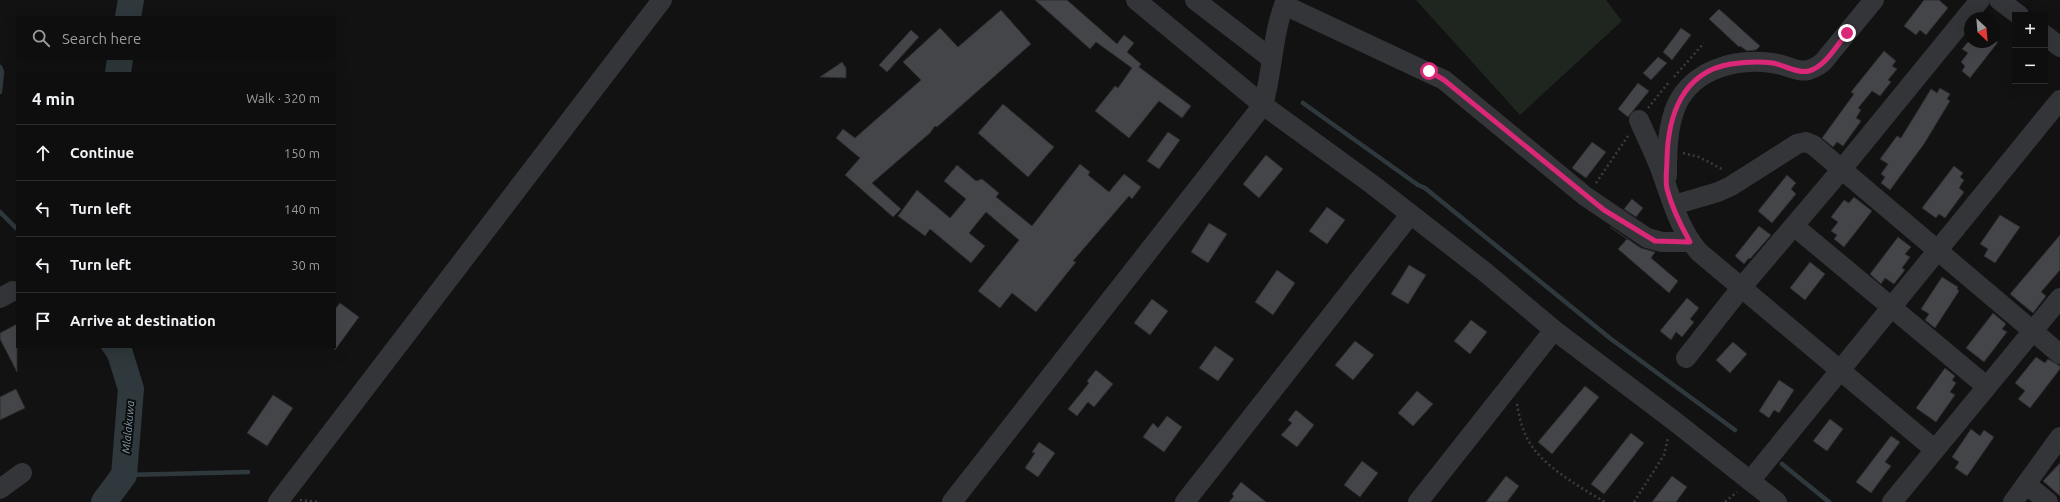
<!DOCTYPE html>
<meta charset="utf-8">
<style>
:root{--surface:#0e0e0e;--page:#171717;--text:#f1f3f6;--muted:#9b9c9e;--line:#2e2e2e}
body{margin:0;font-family:Ubuntu,sans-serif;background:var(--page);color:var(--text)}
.controls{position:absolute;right:12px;top:12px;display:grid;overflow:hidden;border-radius:0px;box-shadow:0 4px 16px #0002}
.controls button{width:36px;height:36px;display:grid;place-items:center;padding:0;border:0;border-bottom:1px solid var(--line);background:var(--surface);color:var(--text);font:20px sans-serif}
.compass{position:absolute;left:1964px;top:12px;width:36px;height:36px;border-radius:50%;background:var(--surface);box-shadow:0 4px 16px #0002;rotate:154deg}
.stop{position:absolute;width:12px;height:12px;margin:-9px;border:3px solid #db2777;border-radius:50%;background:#fff}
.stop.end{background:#db2777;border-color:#fff;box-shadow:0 1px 4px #0008}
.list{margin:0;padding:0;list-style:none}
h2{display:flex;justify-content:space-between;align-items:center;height:52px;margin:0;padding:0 16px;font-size:17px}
h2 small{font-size:13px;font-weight:400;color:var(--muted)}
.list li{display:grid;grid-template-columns:26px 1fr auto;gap:12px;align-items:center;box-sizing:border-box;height:56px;padding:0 16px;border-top:1px solid var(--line)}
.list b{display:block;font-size:15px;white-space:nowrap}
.list em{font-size:13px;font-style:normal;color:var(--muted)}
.icon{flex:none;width:22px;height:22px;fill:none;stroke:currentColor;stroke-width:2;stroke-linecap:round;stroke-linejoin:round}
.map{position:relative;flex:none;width:2060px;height:502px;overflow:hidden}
.search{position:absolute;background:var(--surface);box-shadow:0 4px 16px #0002;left:16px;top:16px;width:320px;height:44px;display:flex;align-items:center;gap:10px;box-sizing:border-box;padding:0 14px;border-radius:0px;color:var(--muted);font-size:15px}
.panel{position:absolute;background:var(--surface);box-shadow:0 4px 16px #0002;left:16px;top:72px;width:320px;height:276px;border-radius:0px}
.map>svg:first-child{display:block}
.green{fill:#1f261f}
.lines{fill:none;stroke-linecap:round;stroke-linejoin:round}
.stream{stroke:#2f383c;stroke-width:4.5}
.river{stroke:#2f383c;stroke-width:26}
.building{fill:#444548;stroke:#2c2c2f}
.path{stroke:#3a3c3f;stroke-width:2.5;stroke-dasharray:2 3;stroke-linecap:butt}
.minor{stroke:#333538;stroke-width:20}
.route{stroke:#db2777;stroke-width:5}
.labels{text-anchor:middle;stroke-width:4;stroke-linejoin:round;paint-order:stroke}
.water-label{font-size:11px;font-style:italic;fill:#7f9baa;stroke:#0d0d0e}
</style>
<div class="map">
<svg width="2060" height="502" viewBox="0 0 2060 502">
<rect width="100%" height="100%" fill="#121213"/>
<!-- green -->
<polygon class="green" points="1416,0 1606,0 1622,21 1520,115"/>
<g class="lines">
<!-- stream -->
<g class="stream">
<polyline points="0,67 2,72 0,92"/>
<polyline points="1303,103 1418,185 1425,188 1611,339 1735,430"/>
<polyline points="0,212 17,229"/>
<polyline points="103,347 131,389"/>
<polyline points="1782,464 1829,502"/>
<polyline points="124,475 248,472"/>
</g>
<!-- river -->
<g class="river">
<polyline points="128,17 131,0"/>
<polyline points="118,73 120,59"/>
<polyline points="104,502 124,475 131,389 118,347"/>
</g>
</g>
<!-- building -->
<g class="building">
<polygon points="1035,0 1067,0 1117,44 1124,35 1134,43 1127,52 1141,64 1139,67 1191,106 1182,118 1159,101 1129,138 1095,111 1115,86 1118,88 1132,68 1096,42 1090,49"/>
<polygon points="1924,0 1939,0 1948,8 1926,35 1920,30 1916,35 1904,26"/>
<polygon points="1719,9 1760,46 1756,50 1747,51 1740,46 1739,47 1709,19"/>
<polygon points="1001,10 1031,44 937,127 935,126 930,133 872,183 901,209 893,217 845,175 860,158 836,138 843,129 855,138 921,80 903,62 940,28 958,47"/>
<polygon points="1681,28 1691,35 1672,60 1663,52"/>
<polygon points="911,30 919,37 887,72 879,65"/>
<polygon points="1968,42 1998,42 1970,78 1962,71 1965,66 1961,62 1968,53 1962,49"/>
<polygon points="1884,51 1896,61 1892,66 1897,69 1888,80 1891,82 1880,96 1872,91 1858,108 1861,110 1856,118 1861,121 1843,146 1837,142 1833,147 1822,138 1854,94 1851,92"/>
<polygon points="1658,57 1667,63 1651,80 1643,73"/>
<polygon points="842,62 846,68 846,78 820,77"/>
<polygon points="1638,83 1649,91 1628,117 1618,109"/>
<polygon points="1940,88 1950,94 1947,99 1950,101 1924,144 1890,190 1881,183 1885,177 1881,174 1888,164 1880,159 1897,136 1901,138 1931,89 1937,93"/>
<polygon points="1003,104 1054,147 1028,177 978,133"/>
<polygon points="1168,132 1180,140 1159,169 1147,161"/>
<polygon points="1592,142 1606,152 1586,178 1572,168"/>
<polygon points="1266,155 1283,169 1259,198 1243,184"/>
<polygon points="1080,164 1090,172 1088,175 1109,192 1124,174 1141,187 1132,199 1129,196 1073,261 1076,262 1036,312 1012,293 1000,308 978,291 1019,240 986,212 969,233 985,246 971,263 930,229 925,236 898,216 917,190 950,218 966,199 944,181 957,165 976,181 982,179 999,193 996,197 1032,226"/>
<polygon points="1954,166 1963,173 1960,177 1964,180 1959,188 1964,192 1945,218 1939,214 1936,218 1922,208"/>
<polygon points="1787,175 1796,183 1791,189 1796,194 1772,223 1758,211"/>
<polygon points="1854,197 1872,211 1844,247 1834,239 1837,235 1831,231 1838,222 1831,217 1844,200 1849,203"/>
<polygon points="1632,199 1643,208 1636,217 1624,209"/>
<polygon points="1327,207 1345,220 1327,244 1309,231"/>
<polygon points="2000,215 2020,227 1995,263 1984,256 1988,249 1980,244"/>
<polygon points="1209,223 1227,234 1208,263 1191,252"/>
<polygon points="1759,226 1771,235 1750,259 1749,258 1744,264 1735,256"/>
<polygon points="1610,227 1641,248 1655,252 1651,258 1678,281 1669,293 1618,249 1627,239"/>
<polygon points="2060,235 2060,270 2041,292 2046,296 2033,313 2010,294"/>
<polygon points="1898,237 1911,247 1905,254 1910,257 1902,268 1905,270 1894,284 1885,278 1881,284 1870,274"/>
<polygon points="1810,262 1825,274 1805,300 1790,288"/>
<polygon points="1409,265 1426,275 1408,304 1391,294"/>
<polygon points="1277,270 1295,283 1273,315 1255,302"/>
<polygon points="1942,277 1958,287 1957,289 1959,291 1935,328 1925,320 1929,314 1921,309"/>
<polygon points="1687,298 1699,308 1690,319 1694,322 1682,337 1676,332 1671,340 1660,331"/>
<polygon points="1152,299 1168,311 1150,335 1134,323"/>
<polygon points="340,303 359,317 335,350 335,309"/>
<polygon points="1993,313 2006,324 2002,329 2007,332 1984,362 1966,348"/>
<polygon points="1471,320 1487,332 1470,354 1454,341"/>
<polygon points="17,324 17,372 0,339 0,333"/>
<polygon points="1355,341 1374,355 1353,380 1335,365"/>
<polygon points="1733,342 1747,354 1730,373 1716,360"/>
<polygon points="1215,346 1234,359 1218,381 1199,368"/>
<polygon points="2036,357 2045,363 2048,359 2060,366 2060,369 2030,408 2018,399 2025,391 2015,383"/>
<polygon points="1945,368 1955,376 1952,380 1956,383 1950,392 1955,395 1936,422 1916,408"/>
<polygon points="1096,370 1113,384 1094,407 1088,402 1077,416 1068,409 1089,383 1087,381"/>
<polygon points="1779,380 1794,390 1779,413 1774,410 1769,418 1759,411"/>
<polygon points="1585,386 1599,397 1552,454 1538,442"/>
<polygon points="16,389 25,408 0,420 0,397"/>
<polygon points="1417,391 1433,404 1413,426 1398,413"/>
<polygon points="273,395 293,408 267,446 247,433"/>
<polygon points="1296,410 1314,425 1297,447 1281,435 1292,423 1288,420"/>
<polygon points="1167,416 1182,427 1164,452 1143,437 1153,423 1158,428"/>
<polygon points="1830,419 1843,429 1827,451 1813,441"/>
<polygon points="1971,429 1980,436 1984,430 1994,437 1967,476 1955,468 1959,462 1952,457"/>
<polygon points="1631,433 1644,443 1604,494 1591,484"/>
<polygon points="1891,436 1900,442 1885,462 1891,466 1871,493 1856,482"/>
<polygon points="1039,442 1055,453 1038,477 1025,468 1035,453 1032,452"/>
<polygon points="1362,461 1378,473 1360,497 1344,485"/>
<polygon points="2060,463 2060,496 2043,481"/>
<polygon points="1506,476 1519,486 1507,502 1486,502"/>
<polygon points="1672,476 1687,487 1676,502 1652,502"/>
<polygon points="1241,482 1266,502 1229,502 1234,496 1232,494"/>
</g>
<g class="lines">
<!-- path -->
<g class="path">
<polyline points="1674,77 1704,43"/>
<polyline points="1648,108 1669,82"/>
<polyline points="1683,153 1699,157 1724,170"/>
<polyline points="1596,183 1628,136"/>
<path d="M1517 404C1519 416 1522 429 1528 440 1541 465 1581 488 1605 502"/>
<polyline points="300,500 319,502"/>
<polyline points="1634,502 1664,455 1668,438"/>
<polyline points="1725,502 1737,492"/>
</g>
<!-- minor -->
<g class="minor">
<polyline points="1136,0 1263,105 1373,185 1485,272 1554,330 1673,420 1777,502"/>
<polyline points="1195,0 1272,59"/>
<polyline points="1999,0 2019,15"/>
<polyline points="1284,5 1444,80 1585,196 1647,238 1662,242 1691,242"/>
<polyline points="2045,35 2060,47"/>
<path d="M1639 120C1646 136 1654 152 1660 168 1671 197 1678 228 1699 252L1934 449"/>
<path d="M1667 176C1667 153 1667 126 1677 104 1694 69 1736 58 1772 63 1795 66 1802 79 1823 62L1874 0"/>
<polyline points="1674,205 1718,192 1731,186 1797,144 1806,142 1813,145 2060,354"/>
<polyline points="1794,226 1986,386"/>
<polyline points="0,298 13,291"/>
<polyline points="1686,358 1741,288 1842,169 1980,0"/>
<polyline points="1750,481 2060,100"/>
<polyline points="2026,484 2048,502"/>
<polyline points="0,489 22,473"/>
<polyline points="278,502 662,0"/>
<path d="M952 502 1263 105C1273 71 1272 33 1286 0"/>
<polyline points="1185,502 1410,215"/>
<polyline points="1418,502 1554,330"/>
<polyline points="1892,502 2060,298"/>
<polyline points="2013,502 2060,437"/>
</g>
</g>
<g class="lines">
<!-- route -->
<path class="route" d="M1429 71 1444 80 1604 210 1655 241 1690 242C1681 226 1672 208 1667 189 1665 180 1667 168 1667 159 1668 116 1682 72 1731 64 1744 62 1759 61 1773 63 1784 65 1798 74 1809 71 1825 67 1837 45 1847 33"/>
</g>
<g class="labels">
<!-- water labels -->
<g class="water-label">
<text transform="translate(128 427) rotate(-85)" y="4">Mlalakuwa</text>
</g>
</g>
</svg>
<div class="controls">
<button>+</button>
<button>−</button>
</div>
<svg class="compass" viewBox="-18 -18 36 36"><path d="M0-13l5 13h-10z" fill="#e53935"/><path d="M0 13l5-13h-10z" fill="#9b9c9e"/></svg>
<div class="stop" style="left:1429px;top:71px"></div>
<div class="stop end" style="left:1847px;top:33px"></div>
<div class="search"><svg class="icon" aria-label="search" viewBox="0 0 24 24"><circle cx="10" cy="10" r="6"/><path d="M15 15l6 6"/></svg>Search here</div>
<section class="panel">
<h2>4 min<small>Walk · 320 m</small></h2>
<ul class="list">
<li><svg class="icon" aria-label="ahead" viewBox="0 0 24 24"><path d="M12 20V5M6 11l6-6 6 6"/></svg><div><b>Continue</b></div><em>150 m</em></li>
<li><svg class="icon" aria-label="left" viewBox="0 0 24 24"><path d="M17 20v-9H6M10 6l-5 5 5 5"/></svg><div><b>Turn left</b></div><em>140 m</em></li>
<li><svg class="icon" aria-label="left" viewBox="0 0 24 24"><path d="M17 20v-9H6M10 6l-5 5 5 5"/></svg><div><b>Turn left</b></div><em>30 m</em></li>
<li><svg class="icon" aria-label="arrive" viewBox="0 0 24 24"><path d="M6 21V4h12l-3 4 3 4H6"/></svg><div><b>Arrive at destination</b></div></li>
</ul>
</section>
</div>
